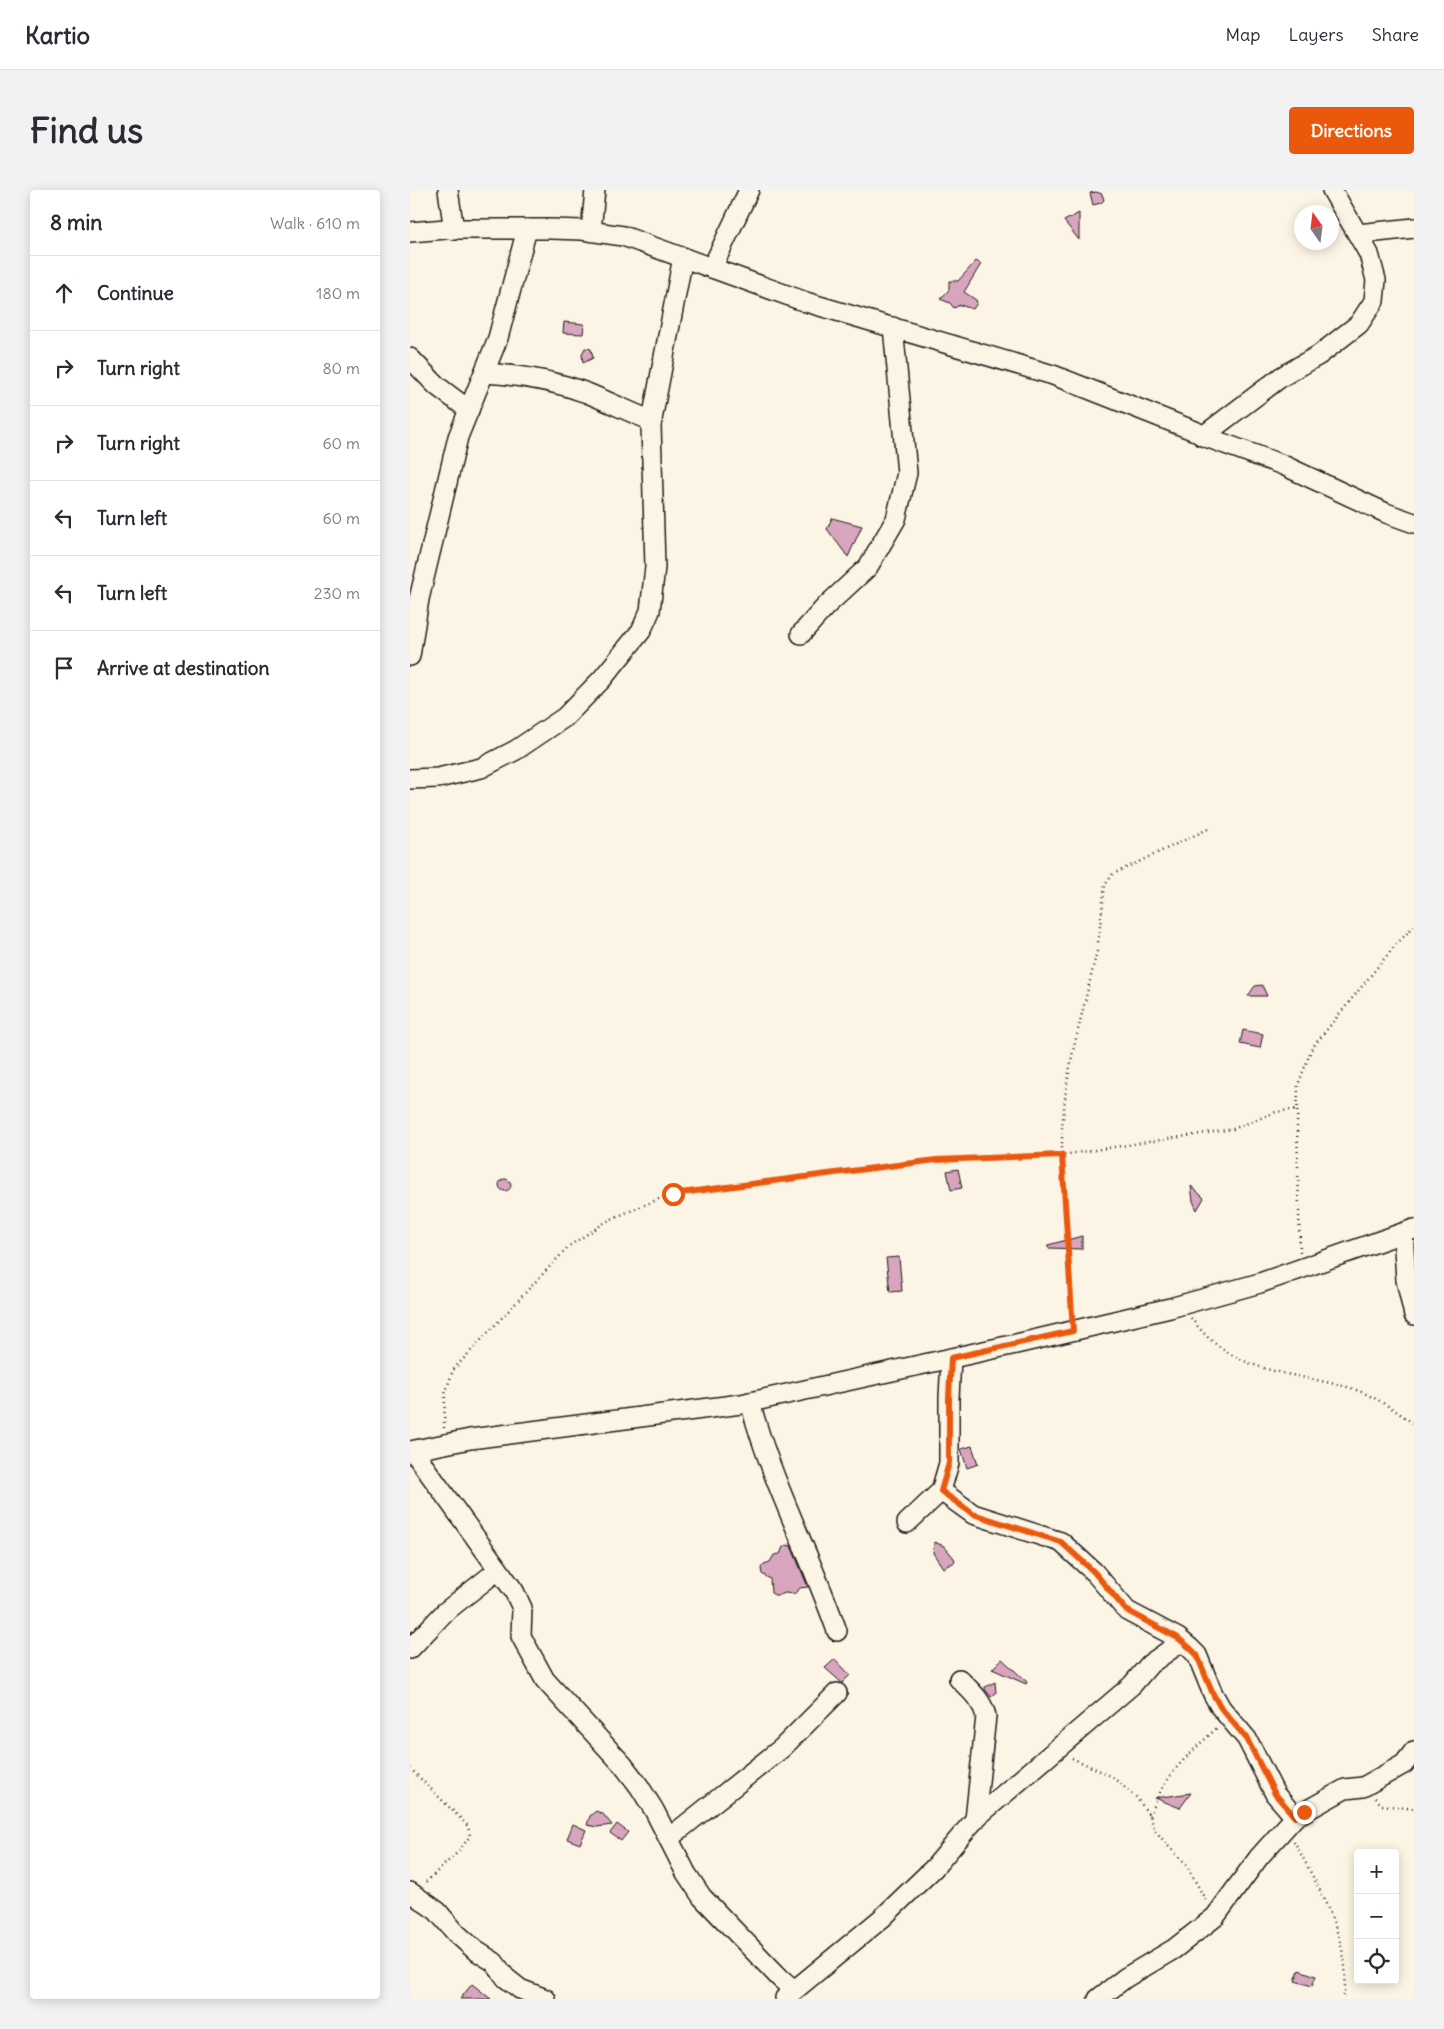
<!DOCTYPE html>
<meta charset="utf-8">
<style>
:root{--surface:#fff;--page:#f2f2f3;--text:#2b2b33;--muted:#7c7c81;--line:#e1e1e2;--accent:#ea580c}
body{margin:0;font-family:Delius,sans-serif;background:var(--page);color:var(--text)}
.controls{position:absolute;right:15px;bottom:15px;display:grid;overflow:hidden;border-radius:5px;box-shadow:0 2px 12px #0003}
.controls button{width:45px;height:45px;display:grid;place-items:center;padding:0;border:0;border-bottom:1px solid var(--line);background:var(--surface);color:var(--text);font:25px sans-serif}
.compass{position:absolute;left:884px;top:15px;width:45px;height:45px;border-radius:50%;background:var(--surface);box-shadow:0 2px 12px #0003;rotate:346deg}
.stop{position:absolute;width:15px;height:15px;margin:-11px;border:4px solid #ea580c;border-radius:50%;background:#fff}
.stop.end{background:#ea580c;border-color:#fff;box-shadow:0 1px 5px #0008}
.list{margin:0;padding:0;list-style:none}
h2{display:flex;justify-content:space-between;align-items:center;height:65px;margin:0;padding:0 20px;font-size:21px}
h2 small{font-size:16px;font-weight:400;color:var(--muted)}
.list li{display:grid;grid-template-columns:32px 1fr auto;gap:15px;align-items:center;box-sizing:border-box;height:75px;padding:0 20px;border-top:1px solid var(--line)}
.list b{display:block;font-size:19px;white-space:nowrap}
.list em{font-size:16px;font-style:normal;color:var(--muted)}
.icon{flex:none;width:28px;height:28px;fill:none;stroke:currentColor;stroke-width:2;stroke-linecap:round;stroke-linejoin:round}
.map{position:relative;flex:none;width:1004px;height:1809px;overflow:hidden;border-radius:5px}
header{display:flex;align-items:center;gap:30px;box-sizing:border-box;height:70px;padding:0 25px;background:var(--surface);border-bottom:1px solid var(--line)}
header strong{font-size:24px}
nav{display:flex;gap:28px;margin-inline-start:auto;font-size:18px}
.intro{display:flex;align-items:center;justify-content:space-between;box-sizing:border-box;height:120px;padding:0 30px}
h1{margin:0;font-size:35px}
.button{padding:12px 22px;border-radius:5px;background:var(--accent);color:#fff;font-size:18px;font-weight:700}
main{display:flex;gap:30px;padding:0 30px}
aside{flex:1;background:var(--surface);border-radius:5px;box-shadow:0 2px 12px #0003}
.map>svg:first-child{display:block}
.building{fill:#d9a4bd;stroke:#1c1c1c}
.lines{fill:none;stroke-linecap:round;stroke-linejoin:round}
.minor-casing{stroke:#1c1c1c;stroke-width:22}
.path{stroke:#1c1c1c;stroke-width:2.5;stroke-dasharray:1 4;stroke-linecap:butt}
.minor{stroke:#fcf5e5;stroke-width:19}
.route{stroke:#ea580c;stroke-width:6}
</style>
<header>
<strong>Kartio</strong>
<nav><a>Map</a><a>Layers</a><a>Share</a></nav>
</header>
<div class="intro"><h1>Find us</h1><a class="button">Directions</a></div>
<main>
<aside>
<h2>8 min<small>Walk · 610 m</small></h2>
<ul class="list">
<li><svg class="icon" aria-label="ahead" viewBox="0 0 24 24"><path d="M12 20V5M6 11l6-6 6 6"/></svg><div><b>Continue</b></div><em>180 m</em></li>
<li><svg class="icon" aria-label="right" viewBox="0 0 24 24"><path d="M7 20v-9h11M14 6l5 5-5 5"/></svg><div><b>Turn right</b></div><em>80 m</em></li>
<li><svg class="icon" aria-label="right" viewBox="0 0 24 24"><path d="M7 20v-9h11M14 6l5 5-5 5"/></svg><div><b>Turn right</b></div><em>60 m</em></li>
<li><svg class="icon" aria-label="left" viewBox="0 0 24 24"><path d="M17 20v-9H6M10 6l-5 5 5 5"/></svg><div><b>Turn left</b></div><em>60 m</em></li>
<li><svg class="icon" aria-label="left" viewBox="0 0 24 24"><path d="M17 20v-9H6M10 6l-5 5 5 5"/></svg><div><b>Turn left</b></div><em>230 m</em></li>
<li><svg class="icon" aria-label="arrive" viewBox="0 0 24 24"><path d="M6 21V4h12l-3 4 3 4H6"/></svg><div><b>Arrive at destination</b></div></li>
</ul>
</aside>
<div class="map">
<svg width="1004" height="1809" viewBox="0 0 1004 1809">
<rect width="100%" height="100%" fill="#fcf5e5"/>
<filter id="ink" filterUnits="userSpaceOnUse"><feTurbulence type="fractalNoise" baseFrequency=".02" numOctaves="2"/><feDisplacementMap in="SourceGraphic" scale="10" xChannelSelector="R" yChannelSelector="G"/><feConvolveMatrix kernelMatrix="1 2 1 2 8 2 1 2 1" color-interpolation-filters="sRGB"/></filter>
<g filter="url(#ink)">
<!-- building -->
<g class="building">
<polygon points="686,2 692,4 694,10 691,13 683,15 680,3"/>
<polygon points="669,23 669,50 654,31"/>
<polygon points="566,71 571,74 554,102 566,110 567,113 563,119 550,115 544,118 540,113 530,109 539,100 539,91 548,91"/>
<polygon points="154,132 174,134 173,144 153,143"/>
<polygon points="175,158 181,159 183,168 173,173 172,164"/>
<polygon points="422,328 452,336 438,367 417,339"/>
<polygon points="852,795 857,806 838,806 845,796"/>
<polygon points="833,840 853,844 850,858 830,854"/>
<polygon points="548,979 552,998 541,1000 537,981"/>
<circle cx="95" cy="995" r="6"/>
<polygon points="781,996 794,1008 787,1020 783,1011"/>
<polygon points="672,1046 672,1059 638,1058 638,1055"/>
<polygon points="489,1067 492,1101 480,1102 476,1068"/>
<polygon points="562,1256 568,1274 557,1278 551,1259"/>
<polygon points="524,1352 534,1356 544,1368 545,1372 533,1378 523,1363"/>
<polygon points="377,1355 381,1356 398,1397 390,1398 384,1404 375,1403 367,1406 361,1403 360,1389 352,1384 351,1378 354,1374 360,1372 364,1365 370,1364 373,1357"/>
<polygon points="425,1469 440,1485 432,1493 415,1478"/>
<polygon points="592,1469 617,1492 616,1494 582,1479"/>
<polygon points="585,1492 586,1503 581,1507 575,1499 575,1497"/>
<polygon points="781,1603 770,1618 745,1608"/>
<polygon points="186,1621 193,1624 202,1635 187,1637 177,1635 180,1626"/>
<polygon points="163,1634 176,1640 170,1654 157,1649"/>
<polygon points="207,1634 218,1642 211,1651 200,1643"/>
<polygon points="889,1780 906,1786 902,1796 885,1791"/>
<polygon points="62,1794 81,1809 50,1809"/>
</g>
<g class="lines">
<defs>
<g id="minor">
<polyline points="38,0 44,40"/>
<polyline points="181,41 185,0"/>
<polyline points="0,42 36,39 141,39 172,40 213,46 396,112 643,185 785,241 793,246 873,275 976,323 1004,333"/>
<polyline points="948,44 1004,38"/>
<polyline points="302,78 339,0"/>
<polyline points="0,168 27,196 59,220"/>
<path d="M74 183C108 185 145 191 177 203 199 212 220 222 242 231"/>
<polyline points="793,246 871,187 909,165 949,134 964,111 966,90 959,64 922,0"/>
<polyline points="391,444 416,416 458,377 486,329 497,283 483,137"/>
<polyline points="0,466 9,409 48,247 88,148 117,39"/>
<polyline points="0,589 28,588 71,578 106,560 155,527 192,489 231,441 240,421 245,377 241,235 273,67"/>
<polyline points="993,1043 996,1090 1004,1125"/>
<path d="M340 1212C361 1291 400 1364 427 1441"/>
<polyline points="0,1261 60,1249 331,1214 606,1154 760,1118 850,1093 1004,1039"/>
<polyline points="3,1261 104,1401 112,1418 111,1446 135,1490 213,1575 229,1596 244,1620 276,1683 292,1707 370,1788 384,1800"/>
<polyline points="531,1301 563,1324 651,1352 684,1382 717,1421 768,1448 780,1458 787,1465 803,1504 811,1518 837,1549 865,1604 885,1627"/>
<polyline points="497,1333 531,1301 539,1273 539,1208 541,1168"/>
<polyline points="0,1459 35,1422 88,1380"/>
<path d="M549 1489C561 1501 572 1510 576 1526L565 1630"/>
<polyline points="259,1648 372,1558 427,1503"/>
<polyline points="0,1702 27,1721 46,1743 65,1760 84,1772 96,1788 110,1799 136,1809"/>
<polyline points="375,1808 472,1728 524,1678 567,1627 722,1495 740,1474 771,1452"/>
<polyline points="688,1809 715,1788 764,1759 805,1727 849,1667 885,1627 935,1599 953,1597 994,1574 1004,1561"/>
</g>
</defs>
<!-- minor casing -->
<use href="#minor" class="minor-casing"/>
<!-- path -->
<g class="path">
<polyline points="890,1062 887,935 888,895 902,858 983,758 1004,736"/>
<polyline points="662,1123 652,972 652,938 656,899 663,861 687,761 695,695 703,684 798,639"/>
<path d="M781 1128C822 1184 877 1181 937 1197 962 1204 984 1219 1004 1234"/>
<polyline points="34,1238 35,1204 43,1180 159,1056 199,1030 263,1003 526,970 652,965 823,939 866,922 887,919"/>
<polyline points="662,1568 701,1586 726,1607 740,1626 745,1640 757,1655 776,1674 796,1711"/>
<polyline points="0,1578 58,1636 60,1646 49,1661 15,1693"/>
<polyline points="965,1608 972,1615 1004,1619"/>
<path d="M740 1626C744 1616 748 1606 753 1597 767 1573 787 1557 807 1538"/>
<path d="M884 1651C905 1691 948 1763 932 1809"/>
</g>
<!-- minor -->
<use href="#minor" class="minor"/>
</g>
</g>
<g class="lines" filter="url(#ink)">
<!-- route -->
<polyline class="route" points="263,1004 526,970 652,965 663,1141 541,1168 539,1208 539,1273 531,1301 563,1324 651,1352 684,1382 716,1420 768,1448 780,1458 787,1465 803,1504 811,1518 837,1549 865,1604 885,1627 894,1622"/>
</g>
</svg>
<div class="controls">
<button>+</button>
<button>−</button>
<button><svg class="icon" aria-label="locate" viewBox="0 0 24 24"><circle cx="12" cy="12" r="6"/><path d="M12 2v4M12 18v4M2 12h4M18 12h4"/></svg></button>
</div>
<svg class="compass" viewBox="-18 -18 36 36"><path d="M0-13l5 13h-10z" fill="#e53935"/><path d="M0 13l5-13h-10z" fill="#7c7c81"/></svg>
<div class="stop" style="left:263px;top:1004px"></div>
<div class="stop end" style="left:894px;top:1622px"></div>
</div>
</main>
